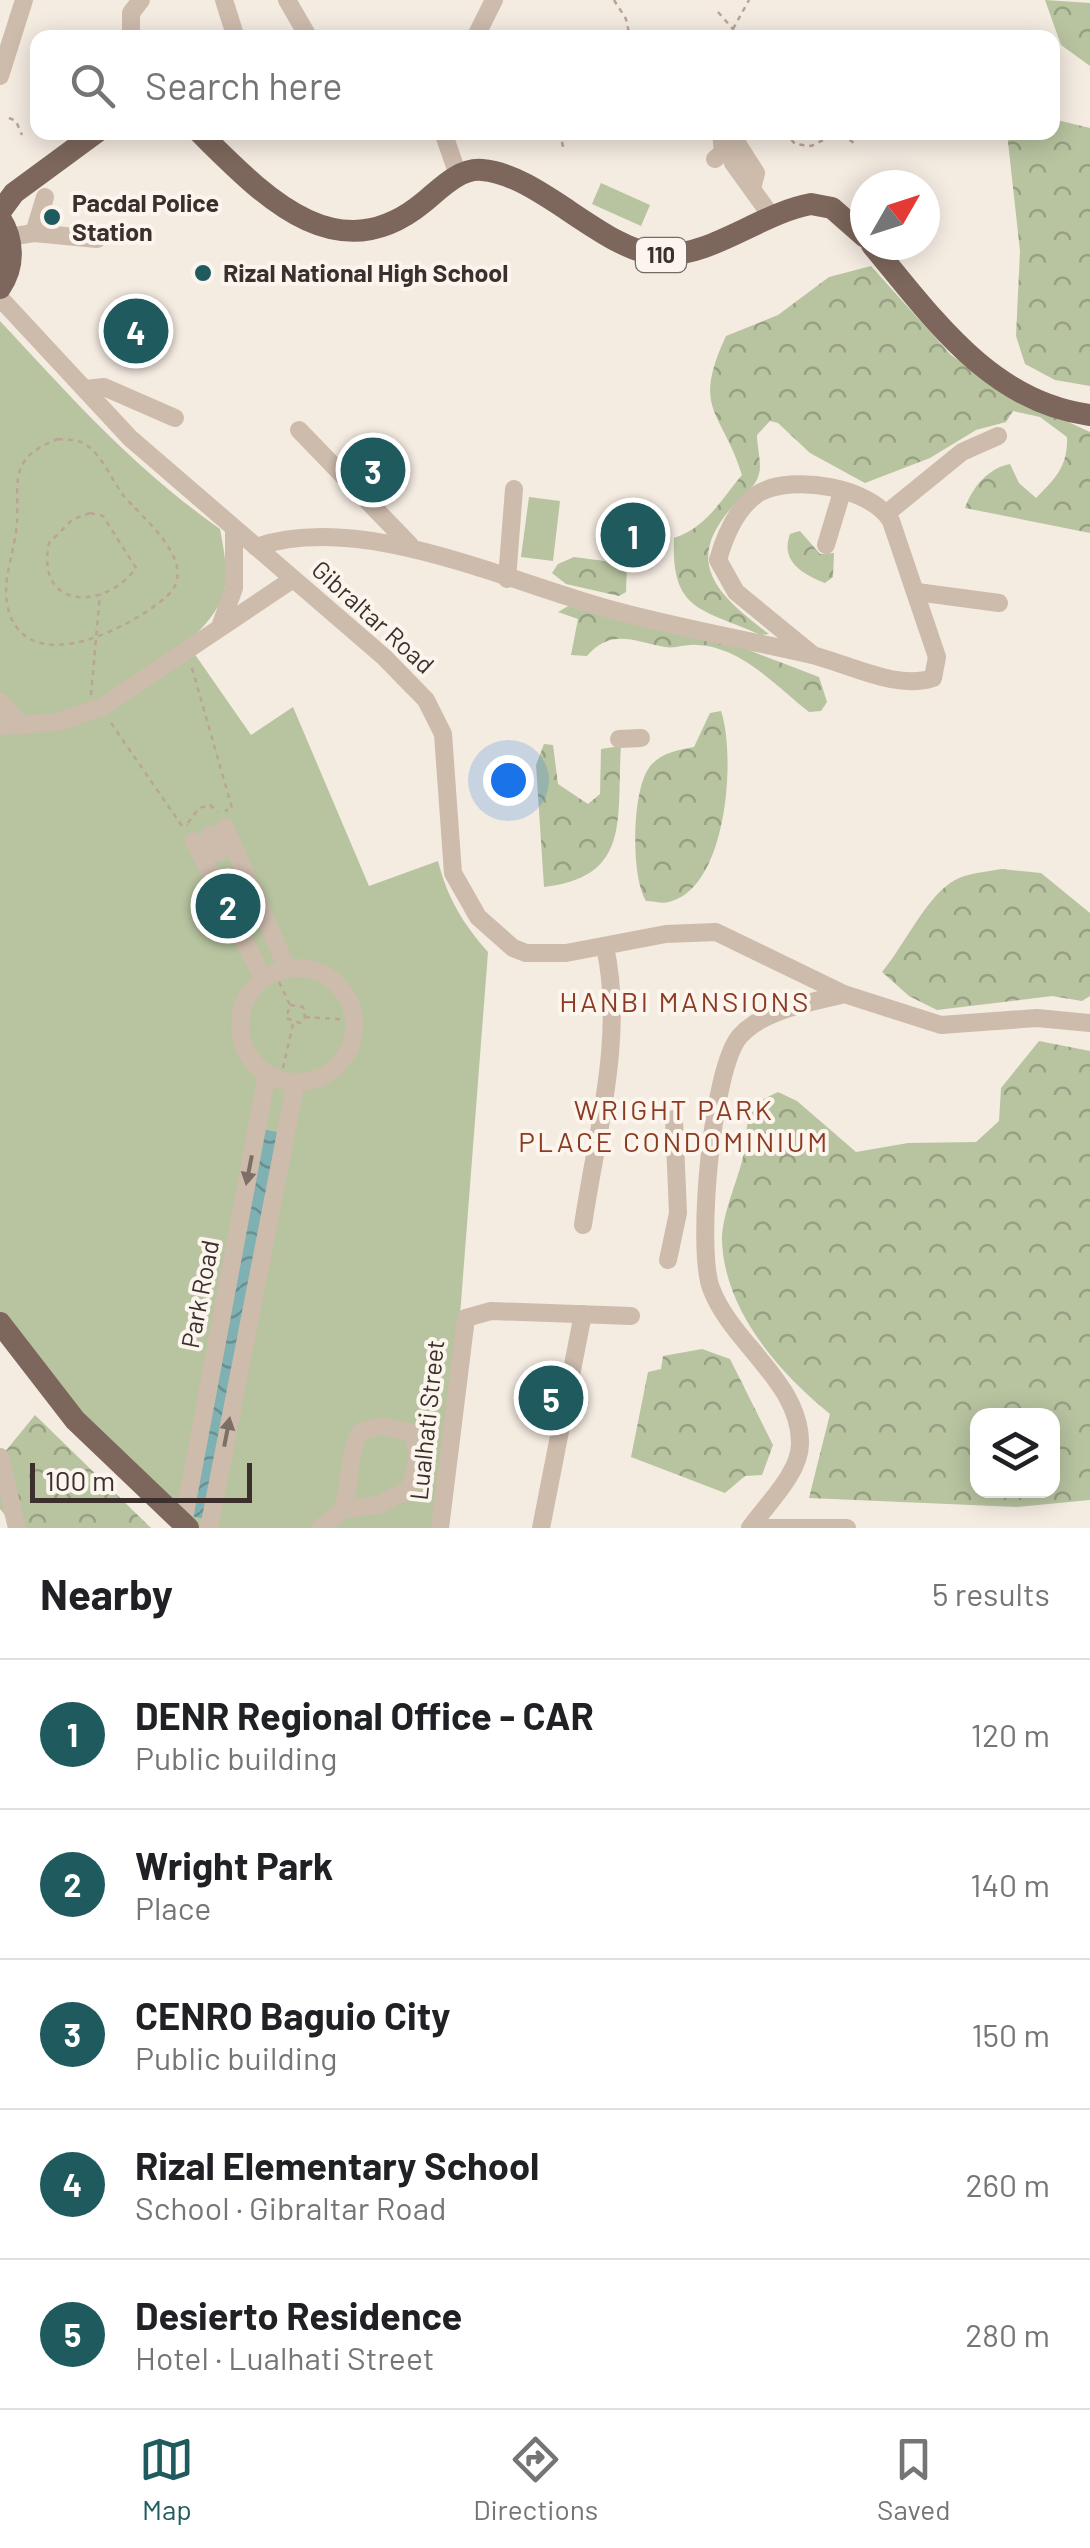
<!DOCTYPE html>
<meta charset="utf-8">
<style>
:root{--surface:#fff;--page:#f6f6f6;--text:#202124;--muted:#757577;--line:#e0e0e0;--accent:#1f5a5e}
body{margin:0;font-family:Barlow,sans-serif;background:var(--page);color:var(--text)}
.controls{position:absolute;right:30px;bottom:30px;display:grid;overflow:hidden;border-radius:20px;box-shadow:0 5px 25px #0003}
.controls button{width:90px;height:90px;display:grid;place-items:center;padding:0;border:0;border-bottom:2px solid var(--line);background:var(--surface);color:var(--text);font:50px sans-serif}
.compass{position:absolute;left:850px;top:170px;width:90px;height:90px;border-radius:50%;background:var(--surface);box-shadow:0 5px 25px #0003;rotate:51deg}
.scale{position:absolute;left:30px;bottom:25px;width:222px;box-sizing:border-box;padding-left:10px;border:5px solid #3b302b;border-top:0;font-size:28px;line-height:35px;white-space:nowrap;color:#3b302b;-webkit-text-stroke:8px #fbf5ee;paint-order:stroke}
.you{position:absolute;left:508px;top:780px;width:35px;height:35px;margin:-25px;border:8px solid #fff;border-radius:50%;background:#1a73e8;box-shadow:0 0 0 15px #1a73e833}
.badge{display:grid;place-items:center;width:65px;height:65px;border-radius:50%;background:var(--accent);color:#fff;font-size:32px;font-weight:700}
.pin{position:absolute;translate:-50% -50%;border:5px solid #fff;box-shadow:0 2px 10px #0006}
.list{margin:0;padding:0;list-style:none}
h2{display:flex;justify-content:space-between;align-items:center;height:130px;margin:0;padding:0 40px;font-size:42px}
h2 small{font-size:32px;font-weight:400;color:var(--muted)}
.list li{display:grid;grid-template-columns:65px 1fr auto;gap:30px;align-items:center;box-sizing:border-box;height:150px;padding:0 40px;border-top:2px solid var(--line)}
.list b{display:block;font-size:38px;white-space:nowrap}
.list p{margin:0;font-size:32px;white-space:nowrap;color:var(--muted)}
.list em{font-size:32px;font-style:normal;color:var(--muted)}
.icon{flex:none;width:55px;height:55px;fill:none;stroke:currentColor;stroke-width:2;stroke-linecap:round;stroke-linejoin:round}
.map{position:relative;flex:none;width:1090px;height:1528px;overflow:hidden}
.search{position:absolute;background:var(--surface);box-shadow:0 5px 25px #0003;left:30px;right:30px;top:30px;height:110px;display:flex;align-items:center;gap:25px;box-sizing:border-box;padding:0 35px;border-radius:20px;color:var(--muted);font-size:38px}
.sheet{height:880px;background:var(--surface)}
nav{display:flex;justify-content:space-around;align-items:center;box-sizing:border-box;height:140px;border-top:2px solid var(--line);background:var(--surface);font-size:28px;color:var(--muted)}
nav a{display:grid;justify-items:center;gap:5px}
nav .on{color:var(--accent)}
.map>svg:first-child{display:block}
.forest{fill:url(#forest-crowns);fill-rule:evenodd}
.park{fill:#b8c4a0}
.water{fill:url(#water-waves)}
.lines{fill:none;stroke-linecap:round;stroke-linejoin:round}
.path{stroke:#b9a596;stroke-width:2.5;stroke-dasharray:5 5;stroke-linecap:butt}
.minor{stroke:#cdbbac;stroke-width:18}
.major{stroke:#7d675c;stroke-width:22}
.oneway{fill:#7d6f65}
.poi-dot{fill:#1f5a5e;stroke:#fbf5ee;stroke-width:4}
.labels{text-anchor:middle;stroke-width:8;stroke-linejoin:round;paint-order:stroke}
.shield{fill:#fbf5ee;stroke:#756b66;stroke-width:2.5}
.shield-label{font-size:22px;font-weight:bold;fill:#3b302b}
.poi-label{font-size:25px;font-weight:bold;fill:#3b302b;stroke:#fbf5ee;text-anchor:start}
.street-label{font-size:25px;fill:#3b302b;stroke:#fbf5ee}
.neighbourhood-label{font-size:28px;letter-spacing:2.5px;fill:#8c3b22;stroke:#fbf5ee}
</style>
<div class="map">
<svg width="1090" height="1528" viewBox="0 0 1090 1528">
<defs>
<pattern id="forest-crowns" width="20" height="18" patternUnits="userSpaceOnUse" patternTransform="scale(2.5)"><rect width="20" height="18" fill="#b8c4a0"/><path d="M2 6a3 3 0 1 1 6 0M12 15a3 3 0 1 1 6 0" fill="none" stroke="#97a083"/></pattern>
<pattern id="water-waves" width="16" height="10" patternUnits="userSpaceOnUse" patternTransform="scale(2.5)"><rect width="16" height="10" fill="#7fb0b2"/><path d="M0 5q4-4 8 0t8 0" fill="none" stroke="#699091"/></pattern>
</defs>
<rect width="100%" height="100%" fill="#f4ebe1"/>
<!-- forest -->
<g class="forest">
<polygon points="1045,0 1090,3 1090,66 1061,45"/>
<polygon points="1053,119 1090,128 1090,386 1055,380 1025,364 1016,336 1020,251 1007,133 1052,132"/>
<path d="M871 266 951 355 1005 393 1090 432V533L965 508C972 488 988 468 1010 464L1019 483 1036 498C1056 478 1068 466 1067 437L1040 417 1013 411 1006 422 976 430 930 458 865 483 810 453 778 423 770 421 757 435C757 447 762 464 759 474 756 487 744 494 735 504 681 562 717 595 769 634L761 635C701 608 671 612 674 538 707 527 720 501 742 475 722 410 691 411 726 336L778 315 829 277Z"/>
<path d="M800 531 820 554 834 553 833 577 825 583C802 574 780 561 790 534Z"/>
<polygon points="574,557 627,564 626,592 619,596 566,584 552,573 558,564"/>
<path d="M570 605 746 649 819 677 827 702 821 711 809 712C777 687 741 646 696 645 685 644 676 649 665 647 633 641 611 628 587 656L571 655 578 619 558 612Z"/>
<path d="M721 711C736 755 728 888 669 902 663 904 653 901 646 901 631 877 632 797 647 771 656 754 677 750 694 747L710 713Z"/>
<path d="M544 744 553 745 558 784 588 804 600 794 601 749 621 746C616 816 633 877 544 887L536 765Z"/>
<path d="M1001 869 1041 873 1090 913V996L1082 1001 1052 996 937 1010 909 996 882 972C904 946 927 895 955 880 967 873 987 872 1001 869Z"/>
<path d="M1039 1041 1090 1051V1500L1017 1507 809 1498 830 1414C779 1373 724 1310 722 1240 722 1214 737 1183 743 1157 747 1137 745 1123 753 1104L778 1092 797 1101 856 1152 908 1143 976 1142 999 1121 1001 1088ZM978 1416H1052V1490H978Z"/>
<polygon points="702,1349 730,1359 773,1445 762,1475 745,1476 725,1493 631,1457 648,1372 661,1369 663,1356"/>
<polygon points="35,1415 151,1528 16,1528 0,1509 0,1458"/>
</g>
<!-- park -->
<g class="park">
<polygon points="601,183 650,205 641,226 592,204"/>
<path d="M0 321C74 400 131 466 220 529 231 586 230 602 187 643L251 735 293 707 369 886 438 861C447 897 463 924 488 952L452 1419 433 1528H193L79 1417 0 1313Z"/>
<polygon points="529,497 560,501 553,561 521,557"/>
</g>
<!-- water -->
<polygon class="water" points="262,1129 277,1132 205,1519 191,1516"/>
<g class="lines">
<!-- path -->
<g class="path">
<polyline points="614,0 626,19 630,38"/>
<polyline points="718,12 733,29 730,38"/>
<polyline points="733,29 749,0"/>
<polyline points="9,118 16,121 22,135"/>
<polyline points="560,132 563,147"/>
<polyline points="785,132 795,144 811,146 840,132"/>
<polyline points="842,133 856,145"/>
<path d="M58 439C64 440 74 439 81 442 100 450 111 479 123 495 141 517 202 564 167 596 134 626 34 678 10 615 0 586 12 561 16 532 22 487 2 460 58 439Z"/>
<path d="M90 513 103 516 136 568C106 610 35 611 49 543L73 519Z"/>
<polyline points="192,668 232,808 225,811"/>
<polyline points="91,695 100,594"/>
<polyline points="111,723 182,826 188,825"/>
<polyline points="188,823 199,808 210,805 218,812"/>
<polyline points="279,982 290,1005 286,1018 300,1023 305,1017 303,1007 290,1005"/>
<polyline points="305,1017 354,1020"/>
<polyline points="283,1068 293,1024"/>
</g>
<!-- minor -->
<g class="minor">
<polyline points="224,0 236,38"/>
<polyline points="287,0 309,38"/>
<polyline points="131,38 131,13 141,0"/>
<polyline points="475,38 494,0"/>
<polyline points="0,76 24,0"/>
<polyline points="443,132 458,175"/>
<polyline points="730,132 756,173 753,185"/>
<polyline points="738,150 733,163 772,217"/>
<polyline points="715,159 723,152 721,132"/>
<polyline points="34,233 45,197"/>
<polyline points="9,237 34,233 97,239"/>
<polyline points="0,298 130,438 384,657 426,700 443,734 453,873 478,917 513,948 526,953 566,953 666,934 716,932 844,994 941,1025 1037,1018 1090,1023"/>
<polyline points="85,389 104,387 175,418"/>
<polyline points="299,430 410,545"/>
<polyline points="887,513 962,452 998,436"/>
<polyline points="826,545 842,492"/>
<path d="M256 547C361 511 506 581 609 609 674 627 742 639 808 654 845 662 896 691 933 678L937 657 891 521C871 487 793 474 759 493 737 507 725 535 718 560L736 592 813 655"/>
<polyline points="507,579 514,489"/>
<polyline points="917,592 999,603"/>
<polyline points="220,627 234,588 234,529"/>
<polyline points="0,702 22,726"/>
<polyline points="0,726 58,722 102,707 293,579"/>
<polyline points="619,739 641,738"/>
<polyline points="225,827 287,968"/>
<polyline points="210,834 218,853"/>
<polyline points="194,841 263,978"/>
<circle cx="297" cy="1025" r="57"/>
<path d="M583 1225C596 1136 625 1036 605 947"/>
<polyline points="668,1260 678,1213 674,1119"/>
<polyline points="0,1457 17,1528"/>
<polyline points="183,1524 267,1074"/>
<polyline points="209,1528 296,1082"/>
<path d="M320 1528 344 1509 378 1505 408 1490C417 1473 422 1447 410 1432L380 1426 360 1432 353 1449 344 1509"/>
<polyline points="440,1528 466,1318 491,1311 631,1316"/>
<polyline points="541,1528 583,1314"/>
<path d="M750 1528C766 1505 800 1473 800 1444 801 1382 731 1343 711 1288 696 1248 712 1067 740 1036 764 1009 811 1003 844 994"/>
<polyline points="751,1528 847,1528"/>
</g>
<!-- major -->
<g class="major">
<path d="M199 132C262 194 336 275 424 202 440 189 459 168 482 170 539 174 605 252 660 255 711 257 761 213 811 204L832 208 865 237"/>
<polyline points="0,212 14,193 97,132"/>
<path d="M0 218C14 240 15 266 0 288"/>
<path d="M872 245C932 317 990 402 1090 415"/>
<polyline points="0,1323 75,1420 188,1528"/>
</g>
</g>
<!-- one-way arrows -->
<defs><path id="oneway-solid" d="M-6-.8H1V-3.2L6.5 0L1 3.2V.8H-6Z" transform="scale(2.5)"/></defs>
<g class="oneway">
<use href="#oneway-solid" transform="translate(249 1170) rotate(101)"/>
<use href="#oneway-solid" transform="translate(227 1432) rotate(-79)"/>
</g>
<!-- markers -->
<g class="poi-dot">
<circle cx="52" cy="217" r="10"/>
<circle cx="203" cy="273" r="10"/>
</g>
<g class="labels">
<!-- shield labels -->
<rect class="shield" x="636" y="238" width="50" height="34" rx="8"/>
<g class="shield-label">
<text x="661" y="263">110</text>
</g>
<!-- poi labels -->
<g class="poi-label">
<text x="72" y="212">Pacdal Police<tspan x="72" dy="29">Station</tspan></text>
<text x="223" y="282">Rizal National High School</text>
</g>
<!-- street labels -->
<g class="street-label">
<text transform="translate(373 617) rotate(42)" y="9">Gibraltar Road</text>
<text transform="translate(200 1294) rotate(-79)" y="9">Park Road</text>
<text transform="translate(427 1420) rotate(-84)" y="9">Lualhati Street</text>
</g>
<!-- neighbourhood labels -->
<g class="neighbourhood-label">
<text x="685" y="1012">HANBI MANSIONS</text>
<text x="674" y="1120">WRIGHT PARK<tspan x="674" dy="32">PLACE CONDOMINIUM</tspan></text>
</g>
</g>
</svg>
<div class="controls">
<button><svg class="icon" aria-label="layers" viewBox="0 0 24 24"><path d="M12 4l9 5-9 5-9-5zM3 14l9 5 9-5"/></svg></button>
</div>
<svg class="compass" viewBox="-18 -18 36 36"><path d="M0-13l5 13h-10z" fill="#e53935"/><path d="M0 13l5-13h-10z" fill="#757577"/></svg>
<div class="scale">100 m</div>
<div class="you"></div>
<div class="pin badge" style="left:633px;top:535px">1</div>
<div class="pin badge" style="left:228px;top:906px">2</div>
<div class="pin badge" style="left:373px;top:470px">3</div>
<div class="pin badge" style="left:136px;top:331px">4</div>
<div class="pin badge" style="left:551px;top:1398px">5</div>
<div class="search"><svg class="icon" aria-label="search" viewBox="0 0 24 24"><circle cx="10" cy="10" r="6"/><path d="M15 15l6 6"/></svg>Search here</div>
</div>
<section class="sheet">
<h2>Nearby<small>5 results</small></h2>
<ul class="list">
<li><span class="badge">1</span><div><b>DENR Regional Office - CAR</b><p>Public building</p></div><em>120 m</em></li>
<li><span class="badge">2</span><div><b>Wright Park</b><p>Place</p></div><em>140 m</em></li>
<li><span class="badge">3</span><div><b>CENRO Baguio City</b><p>Public building</p></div><em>150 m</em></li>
<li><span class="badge">4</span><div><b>Rizal Elementary School</b><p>School · Gibraltar Road</p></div><em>260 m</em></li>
<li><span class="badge">5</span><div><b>Desierto Residence</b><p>Hotel · Lualhati Street</p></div><em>280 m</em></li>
</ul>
</section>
<nav>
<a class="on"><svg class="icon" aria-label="map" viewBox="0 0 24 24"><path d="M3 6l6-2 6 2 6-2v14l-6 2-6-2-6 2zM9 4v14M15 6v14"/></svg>Map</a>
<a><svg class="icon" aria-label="directions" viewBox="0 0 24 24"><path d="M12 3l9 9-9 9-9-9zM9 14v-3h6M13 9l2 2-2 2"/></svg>Directions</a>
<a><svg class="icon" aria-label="saved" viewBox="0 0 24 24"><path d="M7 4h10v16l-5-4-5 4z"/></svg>Saved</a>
</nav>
